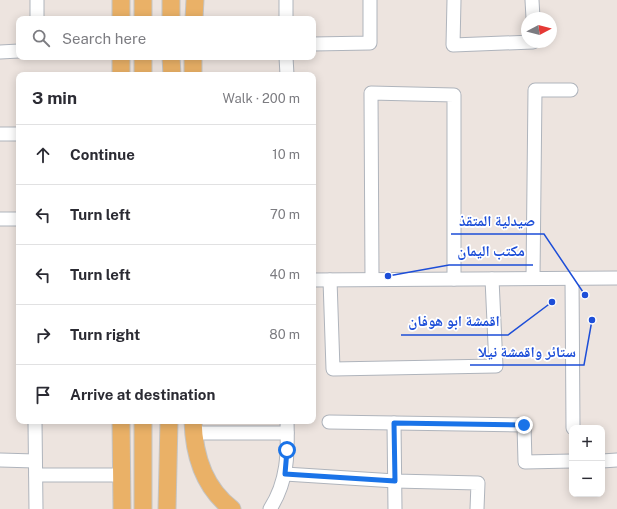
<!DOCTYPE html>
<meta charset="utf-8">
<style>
:root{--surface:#fff;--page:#f2f2f3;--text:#2b2b33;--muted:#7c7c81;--line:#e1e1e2}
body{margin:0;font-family:"Public Sans","Noto Naskh Arabic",sans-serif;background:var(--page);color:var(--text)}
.controls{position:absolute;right:12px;bottom:12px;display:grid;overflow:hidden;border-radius:8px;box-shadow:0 2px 10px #0003}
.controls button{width:36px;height:36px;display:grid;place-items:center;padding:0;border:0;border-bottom:1px solid var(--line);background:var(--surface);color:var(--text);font:20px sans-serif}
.compass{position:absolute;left:521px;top:12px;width:36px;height:36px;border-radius:50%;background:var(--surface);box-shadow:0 2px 10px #0003;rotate:83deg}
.stop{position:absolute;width:12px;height:12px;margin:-9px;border:3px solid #1a73e8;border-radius:50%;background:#fff}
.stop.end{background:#1a73e8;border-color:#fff;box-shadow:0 1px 4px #0008}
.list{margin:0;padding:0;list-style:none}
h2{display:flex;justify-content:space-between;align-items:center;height:52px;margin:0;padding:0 16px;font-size:17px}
h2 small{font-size:13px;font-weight:400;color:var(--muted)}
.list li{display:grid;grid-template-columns:26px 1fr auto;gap:12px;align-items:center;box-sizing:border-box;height:60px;padding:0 16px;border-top:1px solid var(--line)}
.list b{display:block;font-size:15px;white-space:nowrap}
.list em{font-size:13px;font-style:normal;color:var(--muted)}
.icon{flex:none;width:22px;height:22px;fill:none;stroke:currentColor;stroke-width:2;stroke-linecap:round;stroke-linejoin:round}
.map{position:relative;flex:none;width:617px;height:509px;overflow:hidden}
.search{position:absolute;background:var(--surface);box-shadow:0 2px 10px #0003;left:16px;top:16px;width:300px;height:44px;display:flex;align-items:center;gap:10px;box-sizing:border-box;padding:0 14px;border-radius:8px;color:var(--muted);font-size:15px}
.panel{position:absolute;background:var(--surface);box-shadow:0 2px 10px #0003;left:16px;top:72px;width:300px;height:352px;border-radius:8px}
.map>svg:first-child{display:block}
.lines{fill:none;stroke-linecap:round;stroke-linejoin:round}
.minor-casing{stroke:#afb4bc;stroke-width:15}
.major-casing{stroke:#c4c4c4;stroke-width:19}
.minor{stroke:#fff;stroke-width:13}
.major{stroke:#eab167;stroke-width:17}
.route{stroke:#1a73e8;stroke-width:5}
.leader{fill:none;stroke:#1d4ed8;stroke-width:1.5}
.callout-dot{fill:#1d4ed8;stroke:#fff;stroke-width:1.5}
.callout-label{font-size:15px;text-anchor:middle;font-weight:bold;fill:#1d4ed8;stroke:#fff;stroke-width:3.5;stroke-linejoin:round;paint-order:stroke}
</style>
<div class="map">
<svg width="617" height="509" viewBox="0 0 617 509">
<rect width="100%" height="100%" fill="#ede4df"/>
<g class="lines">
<defs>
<g id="minor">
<polyline points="286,0 286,19"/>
<polyline points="454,0 453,45 533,42"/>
<polyline points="532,0 533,18"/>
<polyline points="37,19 37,0"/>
<polyline points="313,44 370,43 370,0"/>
<polyline points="0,52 19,51"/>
<polyline points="286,57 287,75"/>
<polyline points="0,134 19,134"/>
<polyline points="0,219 19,219"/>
<polyline points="372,278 371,93 454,95 454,279"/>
<polyline points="533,278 535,90 571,90"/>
<polyline points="572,278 573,428"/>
<polyline points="313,280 617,278"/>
<polyline points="330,280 333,369 496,366 492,279"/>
<polyline points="35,421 36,509"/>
<polyline points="329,422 524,425 525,462 572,461"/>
<polyline points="394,423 395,509"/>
<polyline points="193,433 287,433"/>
<polyline points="0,460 35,461"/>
<polyline points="602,461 617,460"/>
<polyline points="285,474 395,481 478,483 477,509"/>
<polyline points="36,475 121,475"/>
<path d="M270 509C288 481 288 453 287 421"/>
</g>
<g id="major">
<polyline points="171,0 171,19"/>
<polyline points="121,19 121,0"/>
<polyline points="143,19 143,0"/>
<polyline points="194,19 195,0"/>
<polyline points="143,57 143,75"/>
<polyline points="171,57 172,75"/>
<polyline points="121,75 121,57"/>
<polyline points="193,75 193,57"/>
<polyline points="121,421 122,509"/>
<path d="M193 421C194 455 203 487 232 509"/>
<polyline points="143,509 143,421"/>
<polyline points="167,509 169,421"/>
</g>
</defs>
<!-- minor casing -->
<use href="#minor" class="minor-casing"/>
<!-- major casing -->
<use href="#major" class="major-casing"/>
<!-- minor -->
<use href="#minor" class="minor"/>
<!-- major -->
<use href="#major" class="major"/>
</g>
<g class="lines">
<!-- route -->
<polyline class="route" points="287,450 285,474 395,481 394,423 524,425"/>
</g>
<!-- callouts -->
<path class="leader" d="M585 295L544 234H451M388 276L449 265H533M552 302L508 335H401M592 320L584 365H470"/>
<g class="callout-dot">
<circle cx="585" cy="295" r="4"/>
<circle cx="388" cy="276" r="4"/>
<circle cx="552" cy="302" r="4"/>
<circle cx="592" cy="320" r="4"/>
</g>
<g class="callout-label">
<text x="497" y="226">صيدلية المتقذ</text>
<text x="491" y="256">مكتب اليمان</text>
<text x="454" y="326">اقمشة ابو هوفان</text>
<text x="527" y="357">ستائر واقمشة نيلا</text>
</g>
</svg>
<div class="controls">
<button>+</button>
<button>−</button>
</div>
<svg class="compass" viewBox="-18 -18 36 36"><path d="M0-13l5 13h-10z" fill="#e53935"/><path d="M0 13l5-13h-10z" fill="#7c7c81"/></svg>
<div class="stop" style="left:287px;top:450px"></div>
<div class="stop end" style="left:524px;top:425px"></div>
<div class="search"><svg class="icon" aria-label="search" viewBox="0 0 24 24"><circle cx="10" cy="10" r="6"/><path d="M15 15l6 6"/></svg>Search here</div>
<section class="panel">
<h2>3 min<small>Walk · 200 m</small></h2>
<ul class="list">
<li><svg class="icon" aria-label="ahead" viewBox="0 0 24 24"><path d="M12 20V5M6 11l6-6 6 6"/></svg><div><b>Continue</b></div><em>10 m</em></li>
<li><svg class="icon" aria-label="left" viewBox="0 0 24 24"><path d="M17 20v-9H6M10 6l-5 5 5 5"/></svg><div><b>Turn left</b></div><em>70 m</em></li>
<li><svg class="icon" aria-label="left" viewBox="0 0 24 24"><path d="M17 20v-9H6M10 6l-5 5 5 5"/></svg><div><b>Turn left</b></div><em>40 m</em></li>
<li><svg class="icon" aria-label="right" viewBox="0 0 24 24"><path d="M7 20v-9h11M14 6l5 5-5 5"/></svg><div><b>Turn right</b></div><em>80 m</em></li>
<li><svg class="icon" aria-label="arrive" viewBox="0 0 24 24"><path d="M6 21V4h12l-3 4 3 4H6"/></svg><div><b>Arrive at destination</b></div></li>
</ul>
</section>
</div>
